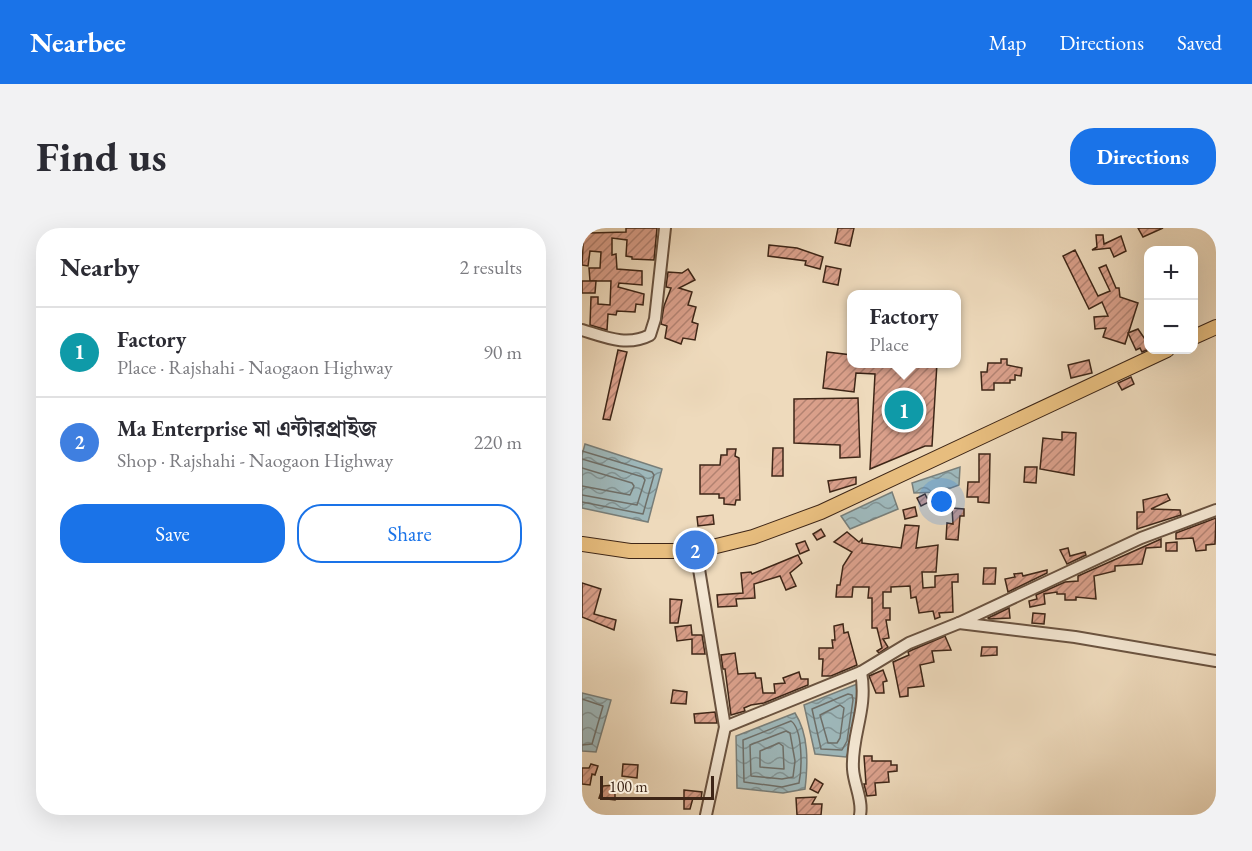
<!DOCTYPE html>
<meta charset="utf-8">
<style>
:root{--surface:#fff;--page:#f2f2f3;--text:#2b2b33;--muted:#7c7c81;--line:#e1e1e2;--accent:#1a73e8}
body{margin:0;font-family:"EB Garamond","Noto Serif Bengali",serif;background:var(--page);color:var(--text)}
.controls{position:absolute;right:18px;top:18px;display:grid;overflow:hidden;border-radius:12px;box-shadow:0 6px 24px #0002}
.controls button{width:54px;height:54px;display:grid;place-items:center;padding:0;border:0;border-bottom:2px solid var(--line);background:var(--surface);color:var(--text);font:30px sans-serif}
.scale{position:absolute;left:18px;bottom:15px;width:114px;box-sizing:border-box;padding-left:6px;border:3px solid #3e2617;border-top:0;font-size:16px;line-height:21px;white-space:nowrap;color:#3e2617;-webkit-text-stroke:4px #f4e7d3;paint-order:stroke}
.you{position:absolute;left:360px;top:274px;width:21px;height:21px;margin:-15px;border:4px solid #fff;border-radius:50%;background:#1a73e8;box-shadow:0 0 0 9px #1a73e833}
.badge{display:grid;place-items:center;width:39px;height:39px;border-radius:50%;background:var(--accent);color:#fff;font-size:20px;font-weight:700}
.pin{position:absolute;translate:-50% -50%;border:3px solid #fff;box-shadow:0 2px 6px #0006}
.popup{position:absolute;left:265px;top:62px;width:114px;height:78px;box-sizing:border-box;display:grid;place-content:center;border-radius:12px;background:var(--surface);filter:drop-shadow(0 2px 4px #0005);font-size:20px;white-space:nowrap;color:var(--muted)}
.popup b{font-size:22px;color:var(--text)}
.popup::after{content:'';position:absolute;left:50%;top:100%;margin-left:-12px;border:12px solid transparent;border-top-color:var(--surface)}
.list{margin:0;padding:0;list-style:none}
h2{display:flex;justify-content:space-between;align-items:center;height:78px;margin:0;padding:0 24px;font-size:26px}
h2 small{font-size:20px;font-weight:400;color:var(--muted)}
.list li{display:grid;grid-template-columns:39px 1fr auto;gap:18px;align-items:center;box-sizing:border-box;height:90px;padding:0 24px;border-top:2px solid var(--line)}
.list b{display:block;font-size:22px;white-space:nowrap}
.list p{margin:0;font-size:20px;white-space:nowrap;color:var(--muted)}
.list em{font-size:20px;font-style:normal;color:var(--muted)}
.actions{display:flex;gap:12px;padding:18px 24px}
.actions a{flex:1;padding:14px 0;border:2px solid var(--accent);border-radius:24px;text-align:center;font-size:21px;color:var(--accent)}
.actions .main{background:var(--accent);color:#fff}
.map{position:relative;flex:none;width:634px;height:587px;overflow:hidden;border-radius:24px}
header{display:flex;align-items:center;gap:36px;box-sizing:border-box;height:84px;padding:0 30px;background:var(--accent);color:#fff}
header strong{font-size:28px}
nav{display:flex;gap:33px;margin-inline-start:auto;font-size:21px}
.intro{display:flex;align-items:center;justify-content:space-between;box-sizing:border-box;height:144px;padding:0 36px}
h1{margin:0;font-size:42px}
.button{padding:15px 27px;border-radius:24px;background:var(--accent);color:#fff;font-size:21px;font-weight:700}
main{display:flex;gap:36px;padding:0 36px}
aside{flex:1;background:var(--surface);border-radius:24px;box-shadow:0 6px 24px #0002}
.map>svg:first-child{display:block}
.water{fill:url(#water-waves);stroke:#787e79;stroke-width:1.5}
.lines{fill:none;stroke-linecap:round;stroke-linejoin:round}
.shore{stroke:#6e6f69;stroke-width:1.5}
.building{fill:url(#building-hatch);stroke:#3e2617;stroke-width:1.5}
.minor-casing{stroke:#6a5340;stroke-width:14}
.major-casing{stroke:#3e2617;stroke-width:16}
.minor{stroke:#f4e7d3;stroke-width:10}
.major{stroke:#e7bd7e;stroke-width:14}
</style>
<header>
<strong>Nearbee</strong>
<nav><a>Map</a><a>Directions</a><a>Saved</a></nav>
</header>
<div class="intro"><h1>Find us</h1><a class="button">Directions</a></div>
<main>
<aside>
<h2>Nearby<small>2 results</small></h2>
<ul class="list">
<li><span class="badge" style="background:#0f9aa8">1</span><div><b>Factory</b><p>Place · Rajshahi - Naogaon Highway</p></div><em>90 m</em></li>
<li><span class="badge" style="background:#3f7fe0">2</span><div><b>Ma Enterprise মা এন্টারপ্রাইজ</b><p>Shop · Rajshahi - Naogaon Highway</p></div><em>220 m</em></li>
</ul>
<div class="actions"><a class="main">Save</a><a>Share</a></div>
</aside>
<div class="map">
<svg width="634" height="587" viewBox="0 0 634 587">
<defs>
<pattern id="water-waves" width="16" height="10" patternUnits="userSpaceOnUse" patternTransform="scale(1.5)"><rect width="16" height="10" fill="#9eb8bb"/><path d="M0 5q4-4 8 0t8 0" fill="none" stroke="#829597"/></pattern>
<pattern id="building-hatch" width="6" height="6" patternUnits="userSpaceOnUse" patternTransform="scale(1.5)"><rect width="6" height="6" fill="#daa08b"/><path d="M-1 1l2-2M0 6l6-6M5 7l2-2" fill="none" stroke="#b28271"/></pattern>
</defs>
<rect width="100%" height="100%" fill="#eedabc"/>
<filter id="stains"><feTurbulence type="fractalNoise" baseFrequency=".00333" numOctaves="4"/><feColorMatrix values="0 0 0 0 .2 0 0 0 0 .09 0 0 0 0 .02 0 0 0 .5 -.17"/></filter>
<radialGradient id="worn" r=".72"><stop offset=".6" stop-color="#630" stop-opacity="0"/><stop offset="1" stop-color="#630" stop-opacity=".3"/></radialGradient>
<!-- water -->
<g class="water">
<polygon points="3,216 80,241 66,294 0,280 0,227"/>
<polygon points="378,239 377,257 358,264 332,265 330,255"/>
<polygon points="310,264 316,281 268,301 259,288"/>
<path d="M275 456C278 480 275 507 264 529L233 526 222 477Z"/>
<polygon points="0,465 29,472 14,524 0,523"/>
<path d="M213 485C227 507 226 535 223 561L201 565 155 560 154 508Z"/>
</g>
<g class="lines">
<!-- shore -->
<g class="shore">
<polyline points="0,223 70,244 72,247 61,286 0,274"/>
<polyline points="0,231 61,249 63,252 55,277 0,267"/>
<polyline points="0,240 50,255 52,258 48,267 0,258"/>
<polygon points="266,466 270,467 271,472 265,513 260,522 239,521 230,481"/>
<polyline points="0,471 21,478 10,516 0,517"/>
<polygon points="258,477 262,480 258,510 255,515 246,515 238,487"/>
<path d="M209 493C221 501 220 541 217 555L200 559 162 554 161 512Z"/>
<polygon points="204,503 208,505 213,533 211,549 200,551 169,548 168,517"/>
<polygon points="197,515 201,518 202,541 178,539 178,523"/>
</g>
</g>
<!-- building -->
<g class="building">
<polygon points="2,0 10,0 8,5 44,4 44,0 75,0 72,32 50,31 50,29 44,28 45,12 30,10 30,27 34,26 35,41 60,43 60,57 37,55 36,59 62,66 61,77 54,76 53,84 35,83 34,87 26,86 25,102 8,97 9,69 16,69 16,76 28,77 29,53 8,53 7,40 18,40 19,24 8,23 6,38 0,37"/>
<polygon points="256,0 272,0 268,18 253,15"/>
<polygon points="556,0 581,0 561,9"/>
<polygon points="514,7 521,7 522,16 539,8 544,23 532,29 528,20 510,22 515,19"/>
<polygon points="187,17 215,20 241,29 238,41 223,37 224,33 186,28"/>
<polygon points="493,22 516,68 528,63 517,40 524,37 534,60 537,60 538,69 556,75 543,116 521,109 524,100 513,101 512,89 526,88 520,74 507,81 481,28"/>
<polygon points="244,38 259,41 256,57 241,54"/>
<polygon points="106,41 113,52 97,60 110,64 106,77 114,79 110,94 116,96 113,112 101,110 99,116 83,110 85,98 79,96 82,78 89,60 84,59 86,44 100,45"/>
<polygon points="0,53 14,53 13,65 0,65"/>
<polygon points="556,101 567,117 567,121 560,124 558,120 554,122 546,105"/>
<polygon points="36,122 45,124 28,192 21,191"/>
<polygon points="245,124 270,127 270,135 355,135 350,218 343,218 288,241 293,146 274,145 272,164 241,160"/>
<polygon points="419,131 425,131 425,137 440,140 439,148 433,147 433,152 428,152 428,155 412,155 412,162 400,162 399,144 405,144 406,135 419,135"/>
<polygon points="507,132 510,145 489,150 486,137"/>
<polygon points="549,149 552,156 540,162 536,155"/>
<polygon points="276,170 278,229 258,230 258,217 212,215 212,171"/>
<polygon points="480,204 494,205 492,247 458,241 461,210 480,212"/>
<polygon points="191,220 201,220 201,248 190,248"/>
<polygon points="145,221 154,221 153,228 157,230 158,272 154,272 153,277 142,276 142,270 137,270 137,266 118,266 118,237 138,237 139,227 145,227"/>
<polygon points="397,226 408,226 407,275 396,274 396,269 385,269 386,254 397,254"/>
<polygon points="443,239 455,239 454,255 442,254"/>
<polygon points="274,249 274,256 248,264 246,253"/>
<polygon points="343,266 347,274 339,278 335,270"/>
<polygon points="585,266 588,272 569,281 598,282 599,287 555,301 555,284 562,284 561,272"/>
<polygon points="333,279 335,288 323,291 321,282"/>
<polygon points="370,280 382,281 382,288 378,288 376,312 364,311 365,295 371,296"/>
<polygon points="131,287 132,296 116,298 115,289"/>
<polygon points="634,290 633,316 624,317 624,322 614,323 611,310 594,311 594,305"/>
<polygon points="323,297 337,298 334,320 356,317 354,344 340,344 341,360 353,359 353,348 376,346 376,354 370,354 371,384 357,385 358,389 353,391 351,383 337,385 334,369 329,370 328,358 309,359 309,364 301,364 301,380 308,380 308,392 304,392 307,410 301,411 306,419 297,425 295,423 300,420 295,400 290,400 290,370 286,370 287,359 271,359 270,369 254,369 255,357 258,357 261,338 270,324 252,314 265,304 277,314 280,311 280,315 319,320"/>
<polygon points="239,301 243,308 235,312 231,306"/>
<polygon points="579,311 579,319 564,320 560,336 533,338 533,343 512,348 514,371 494,369 494,372 483,372 483,366 475,366 475,364 462,366 463,376 448,379 447,373 455,371 454,367 483,354 496,353 496,348"/>
<polygon points="223,313 227,322 218,326 214,316"/>
<polygon points="595,314 595,323 584,323 584,315"/>
<polygon points="486,320 488,328 503,324 504,327 485,336 478,322"/>
<polygon points="216,327 220,335 208,345 214,358 204,362 198,348 172,356 173,370 154,371 155,378 136,379 135,367 161,365 159,345 169,344 170,346"/>
<polygon points="402,340 414,340 413,356 401,356"/>
<polygon points="465,342 465,345 426,364 423,351 433,349 432,346 440,345 441,348"/>
<polygon points="0,355 19,361 12,386 34,392 32,402 0,389"/>
<polygon points="88,371 100,372 96,395 88,395"/>
<polygon points="427,380 428,390 407,391 406,390"/>
<polygon points="451,385 463,386 462,396 450,395"/>
<polygon points="261,396 262,405 266,404 275,437 249,448 240,448 241,431 237,431 237,420 251,420 250,412 253,412 252,398"/>
<polygon points="109,397 110,407 120,407 123,426 110,426 110,411 95,413 93,399"/>
<polygon points="363,408 369,422 350,423 352,434 338,437 342,458 326,460 326,468 318,469 311,434 327,427 326,424 330,422"/>
<polygon points="400,419 415,419 415,427 399,428"/>
<polygon points="153,425 156,446 173,445 174,450 179,450 181,465 193,465 192,456 203,455 201,450 217,444 219,451 226,451 226,457 182,475 169,477 162,480 163,483 149,487 143,441 141,441 139,427"/>
<polygon points="301,442 305,453 301,454 302,465 294,465 287,448"/>
<polygon points="91,462 105,464 104,476 89,475"/>
<polygon points="133,484 135,495 113,495 112,486"/>
<polygon points="282,528 290,528 290,533 309,533 309,537 315,537 315,543 306,544 307,554 293,555 294,567 285,568 282,556 284,556"/>
<polygon points="9,536 16,538 13,547 10,546 8,557 0,556 0,540 7,540"/>
<polygon points="41,536 56,537 55,550 40,548"/>
<polygon points="233,551 241,556 236,565 228,561"/>
<polygon points="33,557 33,572 17,570 21,558"/>
<polygon points="102,562 120,564 119,571 111,570 108,581 102,581"/>
<polygon points="234,569 230,576 240,576 239,587 215,587 214,570"/>
</g>
<g class="lines">
<defs>
<g id="minor">
<path d="M0 102C23 109 45 119 68 107L73 91 83 0"/>
<polyline points="114,323 143,499 124,587"/>
<polyline points="377,395 493,409 634,433"/>
<polyline points="143,499 279,444 327,415 377,395 559,310 634,282"/>
<path d="M278 587C281 572 272 557 271 541 269 507 286 482 279 444"/>
</g>
<g id="major">
<polyline points="612,109 634,99"/>
<polyline points="0,316 48,323 114,323 171,309 239,284 585,122"/>
</g>
</defs>
<!-- minor casing -->
<use href="#minor" class="minor-casing"/>
<!-- major casing -->
<use href="#major" class="major-casing"/>
<!-- minor -->
<use href="#minor" class="minor"/>
<!-- major -->
<use href="#major" class="major"/>
</g>
<rect width="100%" height="100%" filter="url(#stains)"/>
<rect width="100%" height="100%" fill="url(#worn)"/>
</svg>
<div class="controls">
<button>+</button>
<button>−</button>
</div>
<div class="scale">100 m</div>
<div class="you"></div>
<div class="pin badge" style="left:322px;top:182px;background:#0f9aa8">1</div>
<div class="popup"><b>Factory</b>Place</div>
<div class="pin badge" style="left:113px;top:322px;background:#3f7fe0">2</div>
</div>
</main>
